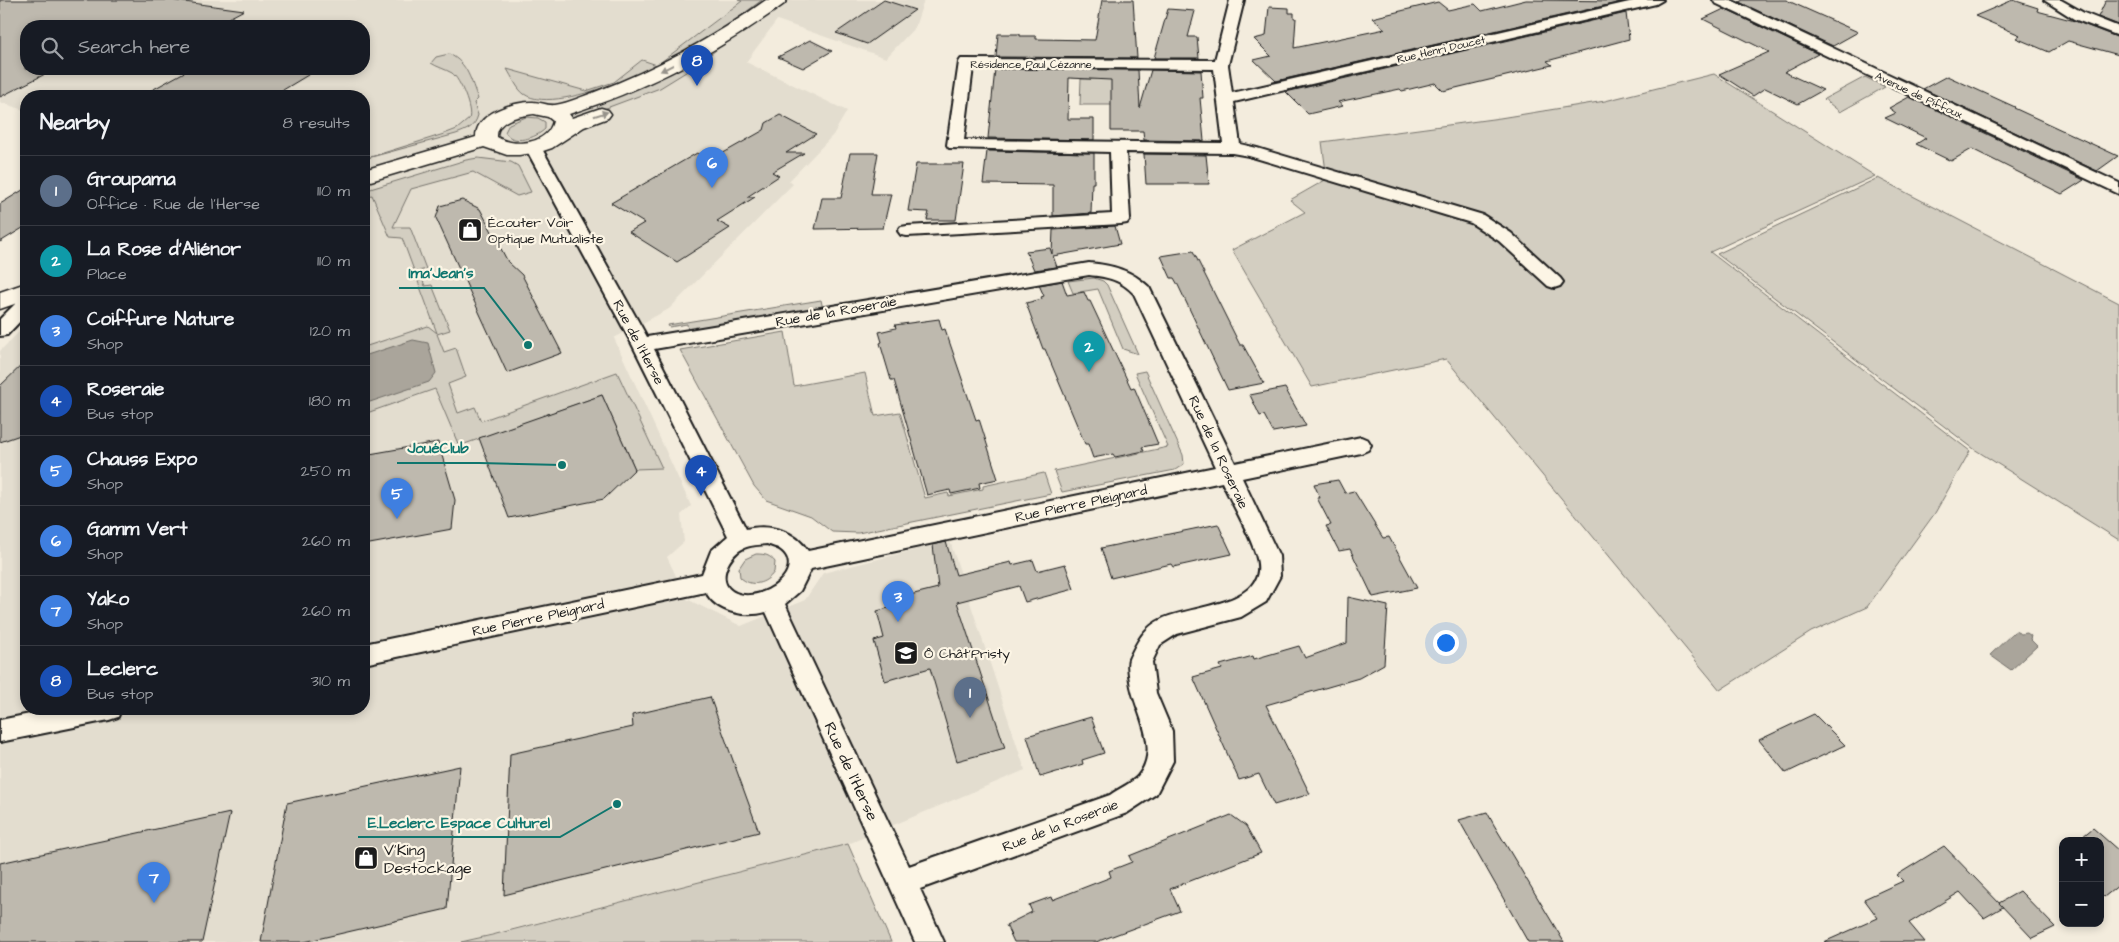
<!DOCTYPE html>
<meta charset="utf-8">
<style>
:root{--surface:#171b24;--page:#242831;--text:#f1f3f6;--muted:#9ea1a6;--line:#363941;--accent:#0f766e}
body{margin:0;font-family:"Architects Daughter",sans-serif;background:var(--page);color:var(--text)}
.controls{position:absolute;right:15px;bottom:15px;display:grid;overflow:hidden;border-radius:10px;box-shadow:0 2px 8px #0003}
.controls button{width:45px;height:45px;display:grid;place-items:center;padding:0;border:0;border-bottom:1px solid var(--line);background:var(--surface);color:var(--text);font:25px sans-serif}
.you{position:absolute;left:1445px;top:642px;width:18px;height:18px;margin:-12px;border:4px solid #fff;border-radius:50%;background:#1a73e8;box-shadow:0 0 0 8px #1a73e833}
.badge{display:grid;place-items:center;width:32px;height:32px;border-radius:50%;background:var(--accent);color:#fff;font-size:16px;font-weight:700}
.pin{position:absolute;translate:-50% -41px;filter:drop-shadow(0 1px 2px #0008)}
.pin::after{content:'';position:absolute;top:26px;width:18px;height:15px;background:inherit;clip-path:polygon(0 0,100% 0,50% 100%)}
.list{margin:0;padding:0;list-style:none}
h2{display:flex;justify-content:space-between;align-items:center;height:65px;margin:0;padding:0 20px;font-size:21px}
h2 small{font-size:16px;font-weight:400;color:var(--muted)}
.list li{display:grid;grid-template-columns:32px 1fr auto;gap:15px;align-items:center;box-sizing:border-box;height:70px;padding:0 20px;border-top:1px solid var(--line)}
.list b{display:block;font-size:19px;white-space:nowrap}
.list p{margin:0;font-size:16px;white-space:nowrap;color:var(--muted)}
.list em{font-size:16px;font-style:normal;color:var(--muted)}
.icon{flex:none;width:28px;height:28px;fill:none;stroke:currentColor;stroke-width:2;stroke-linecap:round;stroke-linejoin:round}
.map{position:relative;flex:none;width:2119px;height:942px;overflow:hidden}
.search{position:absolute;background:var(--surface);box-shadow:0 2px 8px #0003;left:20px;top:20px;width:350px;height:55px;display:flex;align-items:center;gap:12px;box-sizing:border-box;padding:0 18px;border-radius:20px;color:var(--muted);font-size:19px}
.panel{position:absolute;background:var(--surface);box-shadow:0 2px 8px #0003;left:20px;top:90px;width:350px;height:625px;border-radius:20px}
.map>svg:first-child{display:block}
.built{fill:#e3ddcf;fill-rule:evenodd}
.green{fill:#d3cec1;stroke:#78756e}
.water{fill:#aaa59b;stroke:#716e68}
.building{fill:#beb9ae;stroke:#1c1c1c}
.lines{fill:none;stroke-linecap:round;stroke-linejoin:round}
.street-casing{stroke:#1c1c1c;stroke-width:4}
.secondary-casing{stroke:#1c1c1c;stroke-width:3}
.street{fill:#fcf5e5;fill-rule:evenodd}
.secondary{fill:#fcf5e5;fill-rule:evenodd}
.oneway{fill:#97938b}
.labels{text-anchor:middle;stroke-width:4.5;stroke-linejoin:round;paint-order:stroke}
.far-street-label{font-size:11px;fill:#1c1c1c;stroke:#fcf5e5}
.poi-label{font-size:14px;fill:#1c1c1c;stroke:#fcf5e5;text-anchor:start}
.street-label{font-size:14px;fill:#1c1c1c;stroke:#fcf5e5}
.near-street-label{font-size:16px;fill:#1c1c1c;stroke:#fcf5e5}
.near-poi-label{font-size:16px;fill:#1c1c1c;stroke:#fcf5e5;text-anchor:start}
.leader{fill:none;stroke:#0f766e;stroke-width:2}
.callout-dot{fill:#0f766e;stroke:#fcf5e5;stroke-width:2}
.callout-label{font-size:15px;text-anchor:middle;font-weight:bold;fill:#0f766e;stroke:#fcf5e5;stroke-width:4.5;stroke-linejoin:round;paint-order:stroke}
</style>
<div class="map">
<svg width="2119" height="942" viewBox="0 0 2119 942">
<rect width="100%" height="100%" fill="#f3ecdd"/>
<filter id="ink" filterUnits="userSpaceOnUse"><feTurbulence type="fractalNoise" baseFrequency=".02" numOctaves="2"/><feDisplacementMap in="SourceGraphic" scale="10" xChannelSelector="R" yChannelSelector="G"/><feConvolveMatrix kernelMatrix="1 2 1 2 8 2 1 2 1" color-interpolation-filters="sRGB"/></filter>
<g filter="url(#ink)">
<!-- built -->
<path class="built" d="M0 0H924L915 27 886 58 777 20 746 62 847 111 833 135 789 181 793 184 669 309 614 338 691 506 681 515 684 542 667 557 687 599 741 626 805 600 823 573 950 541 1025 770 848 844 461 942H0V351L26 325V709H364V96H26V111L0 102ZM26 26H364V69H26Z"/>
<!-- green -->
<g class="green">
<path d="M738 0H762C748 10 734 22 719 32 686 53 560 119 524 94 517 89 512 77 507 69L586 91 614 82 642 60 657 65 742 1Z"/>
<polygon points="719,46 720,47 694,67 660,88 601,110 595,104"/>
<path d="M449 54C468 63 471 81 478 99L474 103 478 115C475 127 467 130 456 134L364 159 444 134 457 129 469 119C473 110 460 79 452 73 445 69 437 67 431 63L436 57Z"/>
<polygon points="1120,73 1121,105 1080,105 1081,79 1092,79"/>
<polygon points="1714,74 1875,176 1710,252 1970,451 1935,513 1867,607 1811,632 1720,690 1446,359 1312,387 1232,250 1305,212 1290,200 1327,179 1322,142 1500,118 1605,101"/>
<polygon points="1865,77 1885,87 1840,112 1824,99"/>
<path d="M526 117 538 118 545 122V129C536 138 513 146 505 132L509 124Z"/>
<polygon points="478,158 511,162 518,166 531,192 517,196 473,172 411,189 393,227 410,227 426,269 419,271 425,286 432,285 450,330 437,334 444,352 456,348 466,377 448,384 458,413 475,407 481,421 617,372 662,468 635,469 602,395 459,446 435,389 364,414 364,347 428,326 437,333 402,238 390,237 372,195 364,197 364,193 367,190 466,160"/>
<polygon points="1878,178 2119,303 2119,540 1974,449 1717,254"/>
<polygon points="1094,278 1103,281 1107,285 1138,354 1123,349 1098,289 1073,293 1068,281"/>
<polygon points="821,300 823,309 688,332 687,324 669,327 668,325"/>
<polygon points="785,332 794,386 865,373 875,416 900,412 925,498 948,493 949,496 983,489 983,486 1044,473 1051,494 858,533 832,532 811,516 766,500 754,486 680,350"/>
<polygon points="1145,371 1183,455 1184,464 1175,470 1062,492 1054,471 1168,447 1135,373"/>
<path d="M756 554C765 554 770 555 775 562L774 572C766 584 751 588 740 577L739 568 745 559Z"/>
<polygon points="848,844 891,942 461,942 492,935"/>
</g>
<!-- water -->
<g class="water">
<polygon points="413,340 428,343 436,373 429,382 364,404 364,356"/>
<polygon points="2015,631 2021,634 2027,633 2031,636 2030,639 2037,646 2011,670 1990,655"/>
</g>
<!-- building -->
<g class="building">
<polygon points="0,0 170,0 244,10 214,26 26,26 25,69 55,69 0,97"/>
<polygon points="884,0 915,10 867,44 836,33"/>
<polygon points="1102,0 1133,0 1137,58 996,57 998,34 1020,34 1020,36 1036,36 1036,39 1095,40"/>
<polygon points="1526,0 1625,1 1276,81 1254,60 1271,56 1254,39 1266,36 1269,7 1289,8 1289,13 1294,13 1294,18 1296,18 1294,48 1385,29 1372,18 1438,2 1448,10 1475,4 1482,11"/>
<polygon points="1743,0 1786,0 1858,32 1833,46 1739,2"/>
<polygon points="2013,0 2038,8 2037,11 2075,21 2119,38 2119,55 2068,41 2049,52 2016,38 2020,35 1975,16"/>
<polygon points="2106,0 2119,0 2119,25 2098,17"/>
<polygon points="1168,9 1195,11 1188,37 1197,37 1199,58 1154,58"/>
<polygon points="1724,9 1818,54 1784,72 1823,90 1798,104 1765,88 1753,96 1719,74 1769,52 1703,19"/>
<polygon points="1626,13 1629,39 1547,61 1552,65 1443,91 1435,83 1402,91 1400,89 1338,102 1343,106 1308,114 1286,92"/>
<polygon points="810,40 832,51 803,68 778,57"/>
<polygon points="190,69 318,69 273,96 141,96"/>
<polygon points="995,69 1138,70 1140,108 1151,70 1201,71 1203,98 1200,98 1204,141 1144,140 1143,131 1111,131 1111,80 1069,78 1068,119 1094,119 1094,140 988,138"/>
<polygon points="1947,76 2015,107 2014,108 2118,156 2097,171 1923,89"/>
<polygon points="1909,97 2084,180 2062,194 1972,149 1951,161 1916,144 1926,138 1885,118 1896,113 1889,108"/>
<polygon points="780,115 816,134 786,153 804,153 772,172 779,176 747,197 755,197 717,221 730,228 677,262 629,232 644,223 611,203 697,153 711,160 764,130 766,123"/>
<polygon points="987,151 1094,153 1094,183 1092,183 1091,213 1053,216 1053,185 983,184"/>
<polygon points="850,153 878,153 871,194 891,194 883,228 815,229 822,198 841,198"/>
<polygon points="1144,154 1206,155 1209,184 1146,184"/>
<polygon points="916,164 964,164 956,220 927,220 929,212 908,211"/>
<polygon points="26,188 26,226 0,242 0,204"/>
<polygon points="462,200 480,209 508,262 522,275 562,353 507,373 436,218 440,206"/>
<polygon points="1115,226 1120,244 1053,256 1057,267 1034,270 1026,251 1050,248 1052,254 1053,230"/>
<polygon points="1193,251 1240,345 1243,345 1264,383 1228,390 1178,285 1174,278 1171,278 1161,256"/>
<polygon points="1062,281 1067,295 1084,292 1088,301 1090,301 1131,388 1134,387 1158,444 1142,447 1144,451 1115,457 1113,454 1093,458 1088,444 1085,444 1045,349 1043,349 1026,303 1042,299 1041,297 1044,296 1039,285"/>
<polygon points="939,319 942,330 945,329 976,420 979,419 998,479 979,483 980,488 951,494 950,490 927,495 894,380 891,380 880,343 882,342 879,332 896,328 895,325"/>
<polygon points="26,361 26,433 0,442 0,386"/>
<polygon points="1285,388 1306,426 1273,432 1264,415 1260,416 1250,395"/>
<polygon points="602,395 635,469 604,499 509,518 479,438"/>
<polygon points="438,442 455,500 452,529 364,545 364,455"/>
<polygon points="1338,480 1345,493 1354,491 1383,538 1389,537 1417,588 1373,597 1350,549 1339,551 1326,526 1331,525 1317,498 1320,498 1314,484"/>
<polygon points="1218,524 1232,554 1173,567 1171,564 1111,578 1101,548"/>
<polygon points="946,542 956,575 1011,562 1012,565 1033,560 1037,571 1065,564 1074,589 1025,602 1019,586 957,602 1005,748 957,761 930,668 885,681 874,641 884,638 877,611 911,602 910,595 938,588 933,545"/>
<polygon points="1348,597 1388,606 1384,664 1359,678 1266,705 1310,794 1274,805 1259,774 1239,780 1193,677 1222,669 1220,665 1253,656 1254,659 1299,646 1305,658 1347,643"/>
<polygon points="710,697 759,832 504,895 510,754 633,727 632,715"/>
<polygon points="1814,714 1845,745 1786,773 1759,740"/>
<polygon points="1091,717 1104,753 1082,760 1083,764 1040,777 1027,736"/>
<polygon points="460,766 447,909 304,942 261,942 287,803"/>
<polygon points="1487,812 1494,825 1564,942 1528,942 1459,820"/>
<polygon points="230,813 202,942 0,942 0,863"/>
<polygon points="1231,815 1246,826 1261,853 1170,889 1180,911 1096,942 1014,942 1006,925 1032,912 1029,905 1051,897 1052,900 1111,877 1109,871 1132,862 1129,856"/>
<polygon points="2093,828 2119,851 2119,885 2104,897 2100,893 2100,841 2077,841"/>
<polygon points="1944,846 2003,907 1984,918 1960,892 1909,923 1925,942 1824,942 1878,918 1864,899 1903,881 1897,875"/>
<polygon points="2020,891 2055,927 2032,938 1999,903"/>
</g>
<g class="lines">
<defs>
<g id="street">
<path d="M1230 0H1244L1228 65 1232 93 1638 0H1663L1656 4 1234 102 1240 144 1257 148 1483 215 1511 233 1560 278 1563 282 1560 286 1554 288 1548 286 1499 241 1471 223 1249 156 1232 153 1126 152 1130 219 1127 223 1121 224 907 236 901 235 898 231 901 227 907 226 1112 214 1110 152 949 148 947 145 959 62 961 59 1215 60ZM973 67 1214 69 1223 143 964 140Z"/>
<polygon points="1713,0 1731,0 2119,183 2119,194 1715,3"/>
<polygon points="2044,0 2061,0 2084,13 2119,27 2119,36 2074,19"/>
<path d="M533 142 539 144 541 147 647 337 1089 263C1112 265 1131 270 1149 287L1235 463 1361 437 1368 440 1371 445 1368 450 1361 453 1242 478 1279 556 1280 576 1266 602 1241 617 1177 634 1160 645 1152 662 1156 693 1172 731 1173 761 1156 794 1127 813 920 889 944 942H915L766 612C745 618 716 612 706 592L364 664V644L702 574 711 551 728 536 632 344 525 147 527 144ZM1089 275C1108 277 1121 280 1134 294L1215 467 808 551C794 530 770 524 746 529L654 349ZM1222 482C1233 506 1248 530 1256 555 1273 606 1190 605 1162 619 1144 627 1137 642 1129 659 1127 665 1129 675 1130 681 1134 712 1162 747 1138 776 1132 783 1118 789 1110 795L909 866 785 604 800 591 811 569ZM767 544C771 546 778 547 781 550 807 570 762 604 736 593 714 584 728 555 744 548 751 545 759 545 767 544Z"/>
<polygon points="26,298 26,315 7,335 0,336 0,319 19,300"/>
<polygon points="55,709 121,709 118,717 109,720 0,742 0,720"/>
</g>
<g id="secondary">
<path d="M766 0H787L784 4C718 52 647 89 569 114L572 118 601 108 608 110 611 114 608 118 584 127 552 148 540 152 519 155H507L484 147 364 183V170L476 137C476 112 514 102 533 102 540 102 548 106 555 105 569 103 583 96 595 92 656 69 713 38 766 0ZM534 114 548 117 553 121C548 144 515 148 497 137 496 119 520 116 534 114Z"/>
<polygon points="26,283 26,300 0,309 0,292"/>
</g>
</defs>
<!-- street casing -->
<use href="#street" class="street-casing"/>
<!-- secondary casing -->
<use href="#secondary" class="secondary-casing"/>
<!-- street -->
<use href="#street" class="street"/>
<!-- secondary -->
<use href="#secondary" class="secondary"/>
</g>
<!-- one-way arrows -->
<defs><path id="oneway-solid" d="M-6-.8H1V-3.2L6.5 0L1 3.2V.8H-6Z" transform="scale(1.25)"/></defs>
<g class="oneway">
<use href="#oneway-solid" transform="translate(667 68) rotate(154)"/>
<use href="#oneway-solid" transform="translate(601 114) rotate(-18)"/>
</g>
</g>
<!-- icons -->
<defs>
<symbol id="shop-square" viewBox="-11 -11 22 22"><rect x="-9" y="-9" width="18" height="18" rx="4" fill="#1c1c1c" stroke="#fcf5e5"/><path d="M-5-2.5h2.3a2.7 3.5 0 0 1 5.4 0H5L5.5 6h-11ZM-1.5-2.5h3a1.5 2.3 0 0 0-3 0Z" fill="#fff"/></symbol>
<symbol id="school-square" viewBox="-11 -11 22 22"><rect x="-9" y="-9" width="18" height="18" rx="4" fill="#1c1c1c" stroke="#fcf5e5"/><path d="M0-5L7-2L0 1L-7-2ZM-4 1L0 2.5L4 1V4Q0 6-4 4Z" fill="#fff"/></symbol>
</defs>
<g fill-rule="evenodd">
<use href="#shop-square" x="456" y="216" width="28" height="28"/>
<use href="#school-square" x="892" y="639" width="28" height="28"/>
<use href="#shop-square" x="352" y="844" width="28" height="28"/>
</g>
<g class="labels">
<!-- far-street labels -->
<g class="far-street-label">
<text transform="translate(1441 49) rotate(-13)" y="4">Rue Henri Doucet</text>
<text x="1031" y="68">Résidence Paul Cézanne</text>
<text transform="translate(1919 95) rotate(25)" y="4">Avenue de Piffoux</text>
</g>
<!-- poi labels -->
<g class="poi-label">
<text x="488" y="227">Écouter Voir<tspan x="488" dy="16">Optique Mutualiste</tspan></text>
<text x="924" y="658">Ô Chât'Pristy</text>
</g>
<!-- street labels -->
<g class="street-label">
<text transform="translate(836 311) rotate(-10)" y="5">Rue de la Roseraie</text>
<text transform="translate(639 342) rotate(62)" y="5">Rue de l'Herse</text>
<text transform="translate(1219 452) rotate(65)" y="5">Rue de la Roseraie</text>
<text transform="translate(1081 503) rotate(-12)" y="5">Rue Pierre Pleignard</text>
<text transform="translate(538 617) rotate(-12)" y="5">Rue Pierre Pleignard</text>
<text transform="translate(1060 825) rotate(-21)" y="5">Rue de la Roseraie</text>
</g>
<!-- near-street labels -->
<g class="near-street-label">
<text transform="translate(852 771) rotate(65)" y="6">Rue de l'Herse</text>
</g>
<!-- near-poi labels -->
<g class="near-poi-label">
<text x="384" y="855">V'King<tspan x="384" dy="18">Destockage</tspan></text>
</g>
</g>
<!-- callouts -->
<path class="leader" d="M528 345L484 288H399M562 465L479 463H397M617 804L560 837H358"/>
<g class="callout-dot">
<circle cx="528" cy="345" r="5"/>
<circle cx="562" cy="465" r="5"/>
<circle cx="617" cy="804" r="5"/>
</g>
<g class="callout-label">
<text x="441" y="278">Ima'Jean's</text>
<text x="438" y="453">JouéClub</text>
<text x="459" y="828">E.Leclerc Espace Culturel</text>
</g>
</svg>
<div class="controls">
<button>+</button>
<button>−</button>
</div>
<div class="you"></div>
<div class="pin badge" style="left:970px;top:718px;background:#5c6f8a">1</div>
<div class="pin badge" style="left:1089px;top:372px;background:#0f9aa8">2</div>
<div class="pin badge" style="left:898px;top:622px;background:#3f7fe0">3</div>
<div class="pin badge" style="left:701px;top:496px;background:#1a4fb4">4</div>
<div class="pin badge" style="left:397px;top:519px;background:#3f7fe0">5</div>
<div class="pin badge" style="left:712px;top:188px;background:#3f7fe0">6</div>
<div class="pin badge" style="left:154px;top:903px;background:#3f7fe0">7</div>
<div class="pin badge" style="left:697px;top:86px;background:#1a4fb4">8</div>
<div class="search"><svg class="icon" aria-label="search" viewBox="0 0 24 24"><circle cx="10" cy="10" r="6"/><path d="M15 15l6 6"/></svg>Search here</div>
<section class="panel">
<h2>Nearby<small>8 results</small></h2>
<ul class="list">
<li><span class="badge" style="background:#5c6f8a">1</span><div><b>Groupama</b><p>Office · Rue de l'Herse</p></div><em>110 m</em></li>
<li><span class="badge" style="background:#0f9aa8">2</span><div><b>La Rose d'Aliénor</b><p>Place</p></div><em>110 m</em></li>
<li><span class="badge" style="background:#3f7fe0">3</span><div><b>Coiffure Nature</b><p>Shop</p></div><em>120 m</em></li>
<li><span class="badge" style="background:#1a4fb4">4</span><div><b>Roseraie</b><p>Bus stop</p></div><em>180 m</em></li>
<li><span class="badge" style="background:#3f7fe0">5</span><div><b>Chauss Expo</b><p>Shop</p></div><em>250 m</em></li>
<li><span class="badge" style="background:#3f7fe0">6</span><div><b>Gamm Vert</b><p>Shop</p></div><em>260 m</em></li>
<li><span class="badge" style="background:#3f7fe0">7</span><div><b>Yako</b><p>Shop</p></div><em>260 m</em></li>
<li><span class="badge" style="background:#1a4fb4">8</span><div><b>Leclerc</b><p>Bus stop</p></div><em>310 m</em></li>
</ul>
</section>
</div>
